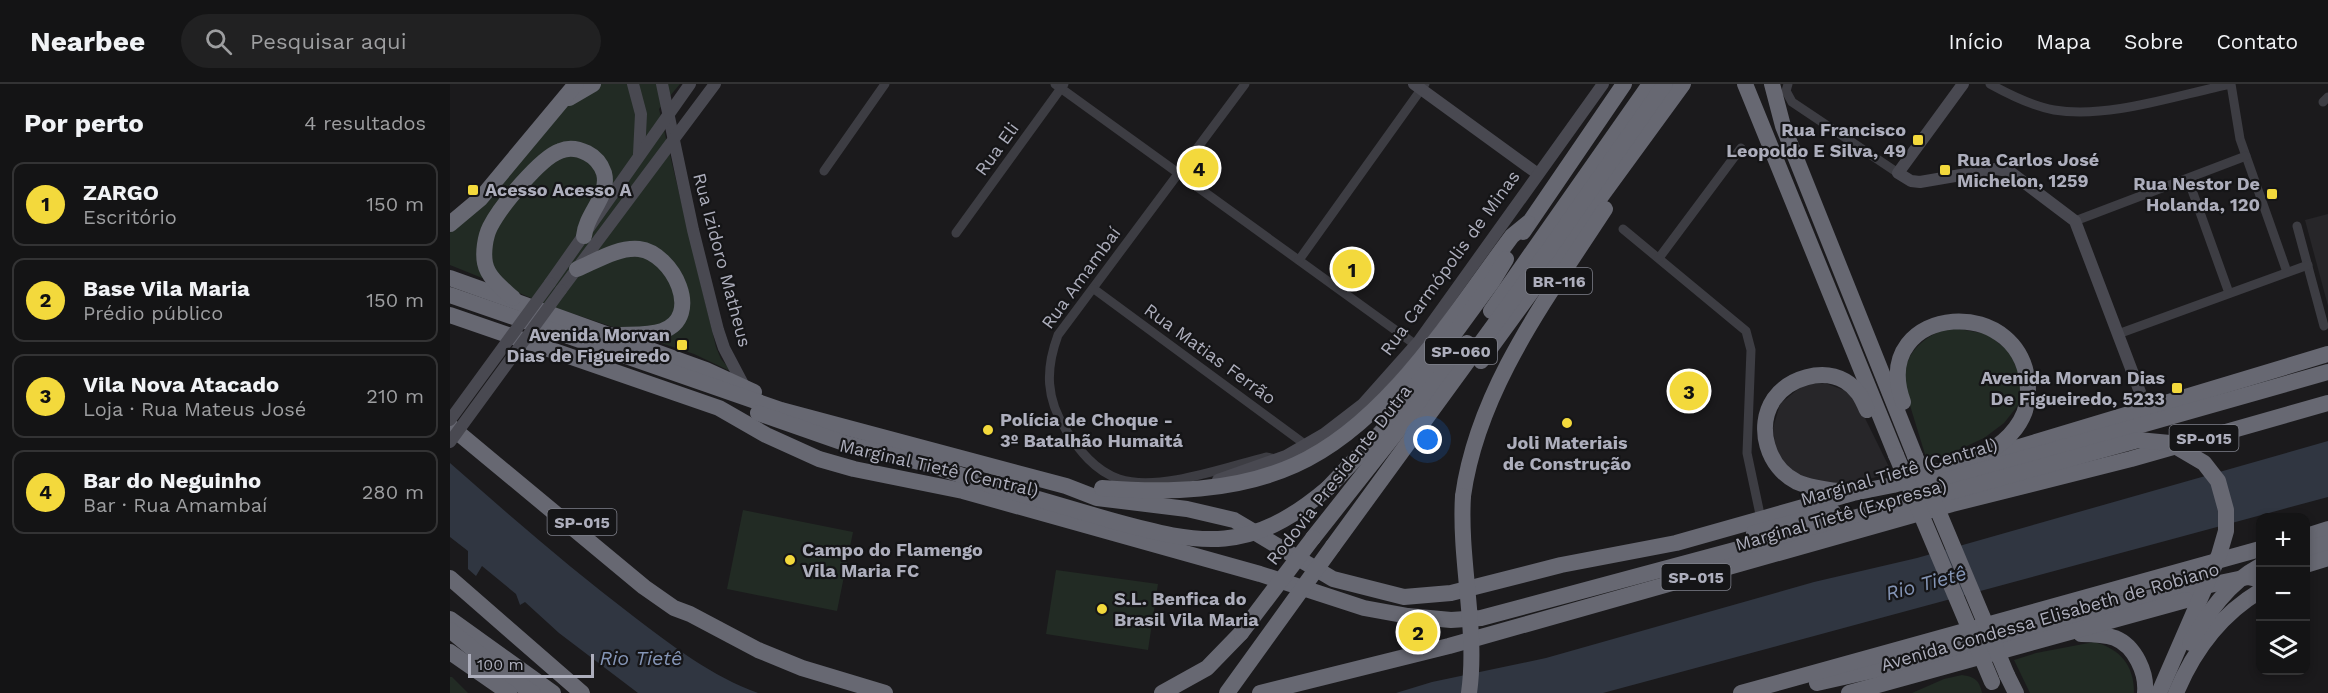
<!DOCTYPE html>
<html lang="pt">
<meta charset="utf-8">
<style>
:root{--surface:#141415;--page:#212122;--text:#f1f3f6;--muted:#9d9ea0;--line:#333334;--accent:#f3d93c}
body{margin:0;font-family:"Work Sans",sans-serif;background:var(--page);color:var(--text)}
.controls{position:absolute;right:18px;bottom:18px;display:grid;overflow:hidden;border-radius:12px;box-shadow:0 3px 9px #0003}
.controls button{width:54px;height:54px;display:grid;place-items:center;padding:0;border:0;border-bottom:2px solid var(--line);background:var(--surface);color:var(--text);font:30px sans-serif}
.scale{position:absolute;left:18px;bottom:15px;width:126px;box-sizing:border-box;padding-left:6px;border:3px solid #adaebc;border-top:0;font-size:16px;line-height:21px;white-space:nowrap;color:#adaebc;-webkit-text-stroke:4px #151517;paint-order:stroke}
.you{position:absolute;left:978px;top:356px;width:21px;height:21px;margin:-15px;border:4px solid #fff;border-radius:50%;background:#1a73e8;box-shadow:0 0 0 9px #1a73e833}
.badge{display:grid;place-items:center;width:39px;height:39px;border-radius:50%;background:var(--accent);color:#111;font-size:20px;font-weight:700}
.pin{position:absolute;translate:-50% -50%;border:3px solid #fff;box-shadow:0 2px 6px #0006}
.list{margin:0;padding:0;list-style:none}
h2{display:flex;justify-content:space-between;align-items:center;height:78px;margin:0;padding:0 24px;font-size:26px}
h2 small{font-size:20px;font-weight:400;color:var(--muted)}
.list li{display:grid;grid-template-columns:39px 1fr auto;gap:18px;align-items:center;box-sizing:border-box;height:84px;margin:0 12px 12px;padding:0 12px;border:2px solid var(--line);border-radius:12px}
.list b{display:block;font-size:22px;white-space:nowrap}
.list p{margin:0;font-size:20px;white-space:nowrap;color:var(--muted)}
.list em{font-size:20px;font-style:normal;color:var(--muted)}
.icon{flex:none;width:33px;height:33px;fill:none;stroke:currentColor;stroke-width:2;stroke-linecap:round;stroke-linejoin:round}
.map{position:relative;flex:none;width:1878px;height:609px;overflow:hidden}
header{display:flex;align-items:center;gap:36px;box-sizing:border-box;height:84px;padding:0 30px;background:var(--surface);border-bottom:2px solid var(--line)}
header strong{font-size:28px}
nav{display:flex;gap:33px;margin-inline-start:auto;font-size:21px}
.search{width:420px;height:54px;background:var(--page);display:flex;align-items:center;gap:15px;box-sizing:border-box;padding:0 21px;border-radius:33px;color:var(--muted);font-size:22px}
main{display:flex}
aside{flex:1;background:var(--surface)}
.map>svg:first-child{display:block}
.built{fill:#272629}
.green{fill:#222b24}
.water{fill:#303641}
.lines{fill:none;stroke-linecap:round;stroke-linejoin:round}
.street{stroke:#3d3d43;stroke-width:9}
.secondary{stroke:#494951;stroke-width:12}
.highway{stroke:#676872;stroke-width:16}
.secondary-bridge{stroke:#494951;stroke-width:12}
.highway-bridge{stroke:#676872;stroke-width:16}
.poi-dot{fill:#f3d93c;stroke:#151517;stroke-width:2}
.labels{text-anchor:middle;stroke-width:4.5;stroke-linejoin:round;paint-order:stroke}
.shield{fill:#151517;stroke:#7f808a;stroke-width:1.5}
.shield-label{font-size:16px;font-weight:bold;fill:#adaebc}
.poi-label{font-size:18px;font-weight:bold;fill:#adaebc;stroke:#151517;text-anchor:start}
.street-label{font-size:18px;fill:#adaebc;stroke:#151517}
.water-label{font-size:20px;font-style:italic;fill:#8495b6;stroke:#151517}
</style>
<header>
<strong>Nearbee</strong>
<div class="search"><svg class="icon" aria-label="search" viewBox="0 0 24 24"><circle cx="10" cy="10" r="6"/><path d="M15 15l6 6"/></svg>Pesquisar aqui</div>
<nav><a>Início</a><a>Mapa</a><a>Sobre</a><a>Contato</a></nav>
</header>
<main>
<aside>
<h2>Por perto<small>4 resultados</small></h2>
<ul class="list">
<li><span class="badge">1</span><div><b>ZARGO</b><p>Escritório</p></div><em>150 m</em></li>
<li><span class="badge">2</span><div><b>Base Vila Maria</b><p>Prédio público</p></div><em>150 m</em></li>
<li><span class="badge">3</span><div><b>Vila Nova Atacado</b><p>Loja · Rua Mateus José</p></div><em>210 m</em></li>
<li><span class="badge">4</span><div><b>Bar do Neguinho</b><p>Bar · Rua Amambaí</p></div><em>280 m</em></li>
</ul>
</aside>
<div class="map">
<svg width="1878" height="609" viewBox="0 0 1878 609">
<rect width="100%" height="100%" fill="#1b1a1c"/>
<!-- built -->
<g class="built">
<polygon points="1878,130 1878,222 1855,136"/>
<polygon points="1375,299 1396,307 1410,324 1442,389 1392,402 1364,398 1339,385 1326,367 1323,344 1330,320 1353,301"/>
</g>
<!-- green -->
<g class="green">
<polygon points="132,0 230,0 209,25 266,263 271,275 282,288 244,270 106,224 0,181 0,143"/>
<path d="M1498 243 1537 250 1560 268 1572 298 1569 320 1554 339 1534 354 1478 380 1454 302C1453 269 1470 256 1498 243Z"/>
<polygon points="293,426 403,448 387,527 277,505"/>
<polygon points="606,486 708,500 698,566 596,550"/>
<path d="M1644 558C1671 565 1684 582 1684 609H1580L1564 576 1586 569Z"/>
<path d="M1512 591C1525 593 1529 596 1532 609H1462L1494 595Z"/>
<polygon points="0,593 2,593 18,609 0,609"/>
</g>
<!-- water -->
<g class="water">
<polygon points="1878,357 1878,413 1153,609 946,609 982,598 1096,574 1364,498 1467,474"/>
<path d="M0 379C60 432 120 484 183 532 221 561 263 593 308 609H188L109 549 75 518 70 521 66 510 32 482 26 492 18 485V467L0 453Z"/>
</g>
<g class="lines">
<!-- street -->
<g class="street">
<polyline points="605,0 966,261"/>
<path d="M795 0 608 251C595 286 596 315 616 346 629 366 645 387 669 395 709 408 776 383 816 373L826 375"/>
<polyline points="1338,0 1336,7 1342,18 1448,89"/>
<path d="M1540 0C1560 11 1582 22 1604 26 1659 35 1727 11 1781 0L1790 55 1837 188"/>
<polyline points="1873,18 1878,13"/>
<polyline points="374,87 435,0"/>
<polyline points="1738,95 1779,209"/>
<polyline points="1625,137 1796,72"/>
<polyline points="1847,142 1874,242"/>
<polyline points="1173,145 1296,247 1301,266 1297,369 1311,435"/>
<polyline points="506,149 614,0"/>
<polyline points="1209,174 1291,64"/>
<polyline points="849,176 975,0"/>
<polyline points="644,205 856,361"/>
<polyline points="1668,250 1858,181"/>
</g>
<!-- secondary -->
<g class="secondary">
<polyline points="183,0 191,30 189,70"/>
<polyline points="212,0 243,146 268,246 274,264 294,302"/>
<polyline points="964,0 1088,90"/>
<polyline points="1513,0 1448,89 1461,97 1470,98 1546,85 1559,87 1625,137 1696,324"/>
<polyline points="100,199 240,0"/>
<polyline points="111,206 265,0"/>
<polyline points="768,396 836,372 874,350 913,320 969,257 1153,0"/>
</g>
<!-- highway -->
<g class="highway">
<polyline points="1295,0 1446,371"/>
<polyline points="1322,0 1333,42 1465,372"/>
<polyline points="119,14 143,0"/>
<polyline points="0,140 31,114 126,0"/>
<polyline points="1073,148 1174,0"/>
<path d="M127 185C146 177 168 163 189 165 223 169 254 233 212 247 198 252 180 250 165 251"/>
<polyline points="0,194 256,286 304,308"/>
<polyline points="0,211 331,326 616,402 647,414 737,425 784,436 883,495 954,513 1001,509 1111,481 1226,459 1403,409 1443,401 1878,270"/>
<path d="M63 214C52 204 38 194 35 179 33 169 35 153 40 143 50 123 90 74 110 67 119 63 129 65 137 69 145 73 151 80 154 89 160 112 136 129 134 152"/>
<polyline points="1041,227 1200,0"/>
<polyline points="0,231 269,324 316,351 369,375 404,385 513,407 810,490 914,524 958,532 1001,536 1031,534 1500,408"/>
<polyline points="1031,277 1233,0"/>
<path d="M1453 318C1417 219 1581 205 1578 311 1577 336 1559 356 1538 368"/>
<polyline points="308,329 394,359 481,381 540,401"/>
<polyline points="0,342 194,503 224,524 240,530 308,566 352,584 435,609"/>
<path d="M652 404C716 409 785 408 845 381 937 340 1003 231 1062 152L1078 139"/>
<polyline points="878,404 936,343 1042,198 1056,175"/>
<polyline points="1469,404 1878,288"/>
<path d="M1397 408C1381 406 1363 405 1347 398 1318 384 1305 343 1324 315 1339 294 1372 284 1395 297 1407 304 1412 314 1417 326"/>
<path d="M1013 412C1028 305 1097 214 1155 125"/>
<polyline points="1304,449 1383,428"/>
<polyline points="1856,452 1878,445"/>
<polyline points="863,454 1017,259"/>
<polyline points="883,462 1098,167 1215,0"/>
<polyline points="1856,465 1878,459"/>
<polyline points="1856,481 1878,474"/>
<polyline points="0,494 132,609"/>
<polyline points="0,535 103,609"/>
<polyline points="0,546 52,589 83,609"/>
<path d="M1631 550C1642 550 1654 550 1665 554 1685 562 1697 589 1695 609"/>
<polyline points="0,568 59,609"/>
<polyline points="1557,591 1566,609"/>
<polyline points="1367,599 1425,586 1650,524 1798,493 1807,495"/>
<polyline points="712,609 757,584 791,549"/>
<polyline points="810,609 999,562 1502,420 1681,375 1878,319"/>
<polyline points="1291,609 1810,465"/>
<polyline points="1399,609 1736,516"/>
<path d="M1726 609C1744 566 1770 531 1810 507"/>
</g>
<!-- secondary-bridge -->
<g class="secondary-bridge">
<polyline points="0,336 100,199"/>
<polyline points="0,358 111,206"/>
</g>
<!-- highway-bridge -->
<g class="highway-bridge">
<polyline points="1446,371 1542,598"/>
<polyline points="1465,372 1557,591"/>
<path d="M540 401C580 413 620 424 660 436 753 462 800 470 878 404"/>
<polyline points="1500,408 1688,356 1720,359 1754,379 1768,397 1776,426 1776,447 1769,471 1709,609"/>
<path d="M1013 412C1009 477 1028 546 1019 609"/>
<polyline points="791,549 863,454"/>
<path d="M1740 559C1758 529 1778 499 1810 482"/>
<polyline points="777,609 883,462"/>
</g>
</g>
<!-- markers -->
<g class="poi-dot">
<rect x="1462" y="50" width="12" height="12" rx="3"/>
<rect x="1489" y="80" width="12" height="12" rx="3"/>
<rect x="17" y="100" width="12" height="12" rx="3"/>
<rect x="1816" y="104" width="12" height="12" rx="3"/>
<rect x="226" y="255" width="12" height="12" rx="3"/>
<rect x="1721" y="298" width="12" height="12" rx="3"/>
<circle cx="1117" cy="339" r="6"/>
<circle cx="538" cy="346" r="6"/>
<circle cx="340" cy="476" r="6"/>
<circle cx="652" cy="525" r="6"/>
</g>
<g class="labels">
<!-- shield labels -->
<g class="shield">
<rect x="1076" y="184" width="66" height="26" rx="4.5"/>
<rect x="975" y="254" width="72" height="26" rx="4.5"/>
<rect x="1719.5" y="341" width="69" height="26" rx="4.5"/>
<rect x="97.5" y="425" width="69" height="26" rx="4.5"/>
<rect x="1211.5" y="480" width="69" height="26" rx="4.5"/>
</g>
<g class="shield-label">
<text x="1109" y="203">BR-116</text>
<text x="1011" y="273">SP-060</text>
<text x="1754" y="360">SP-015</text>
<text x="132" y="444">SP-015</text>
<text x="1246" y="499">SP-015</text>
</g>
<!-- poi labels -->
<g class="poi-label">
<text x="1456" y="52" text-anchor="end">Rua Francisco<tspan x="1456" dy="21">Leopoldo E Silva, 49</tspan></text>
<text x="1507" y="82">Rua Carlos José<tspan x="1507" dy="21">Michelon, 1259</tspan></text>
<text x="1810" y="106" text-anchor="end">Rua Nestor De<tspan x="1810" dy="21">Holanda, 120</tspan></text>
<text x="35" y="112">Acesso Acesso A</text>
<text x="220" y="257" text-anchor="end">Avenida Morvan<tspan x="220" dy="21">Dias de Figueiredo</tspan></text>
<text x="1715" y="300" text-anchor="end">Avenida Morvan Dias<tspan x="1715" dy="21">De Figueiredo, 5233</tspan></text>
<text x="550" y="342">Polícia de Choque -<tspan x="550" dy="21">3º Batalhão Humaitá</tspan></text>
<text x="1117" y="365" text-anchor="middle">Joli Materiais<tspan x="1117" dy="21">de Construção</tspan></text>
<text x="352" y="472">Campo do Flamengo<tspan x="352" dy="21">Vila Maria FC</tspan></text>
<text x="664" y="521">S.L. Benfica do<tspan x="664" dy="21">Brasil Vila Maria</tspan></text>
</g>
<!-- street labels -->
<g class="street-label">
<text transform="translate(547 65) rotate(-54)" y="6">Rua Eli</text>
<text transform="translate(272 176) rotate(75)" y="6">Rua Izidoro Matheus</text>
<text transform="translate(1000 179) rotate(-54)" y="6">Rua Carmópolis de Minas</text>
<text transform="translate(631 194) rotate(-54)" y="6">Rua Amambaí</text>
<text transform="translate(760 270) rotate(36)" y="6">Rua Matias Ferrão</text>
<text transform="translate(489 384) rotate(13)" y="6">Marginal Tietê (Central)</text>
<text transform="translate(1449 388) rotate(-16)" y="6">Marginal Tietê (Central)</text>
<text transform="translate(889 391) rotate(-52)" y="6">Rodovia Presidente Dutra</text>
<text transform="translate(1391 431) rotate(-16)" y="6">Marginal Tietê (Expressa)</text>
<text transform="translate(1600 533) rotate(-16)" y="6">Avenida Condessa Elisabeth de Robiano</text>
</g>
<!-- water labels -->
<g class="water-label">
<text transform="translate(1476 499) rotate(-15)" y="7">Rio Tietê</text>
<text x="191" y="581">Rio Tietê</text>
</g>
</g>
</svg>
<div class="controls">
<button>+</button>
<button>−</button>
<button><svg class="icon" aria-label="layers" viewBox="0 0 24 24"><path d="M12 4l9 5-9 5-9-5zM3 14l9 5 9-5"/></svg></button>
</div>
<div class="scale">100 m</div>
<div class="you"></div>
<div class="pin badge" style="left:902px;top:185px">1</div>
<div class="pin badge" style="left:968px;top:548px">2</div>
<div class="pin badge" style="left:1239px;top:307px">3</div>
<div class="pin badge" style="left:749px;top:84px">4</div>
</div>
</main>
